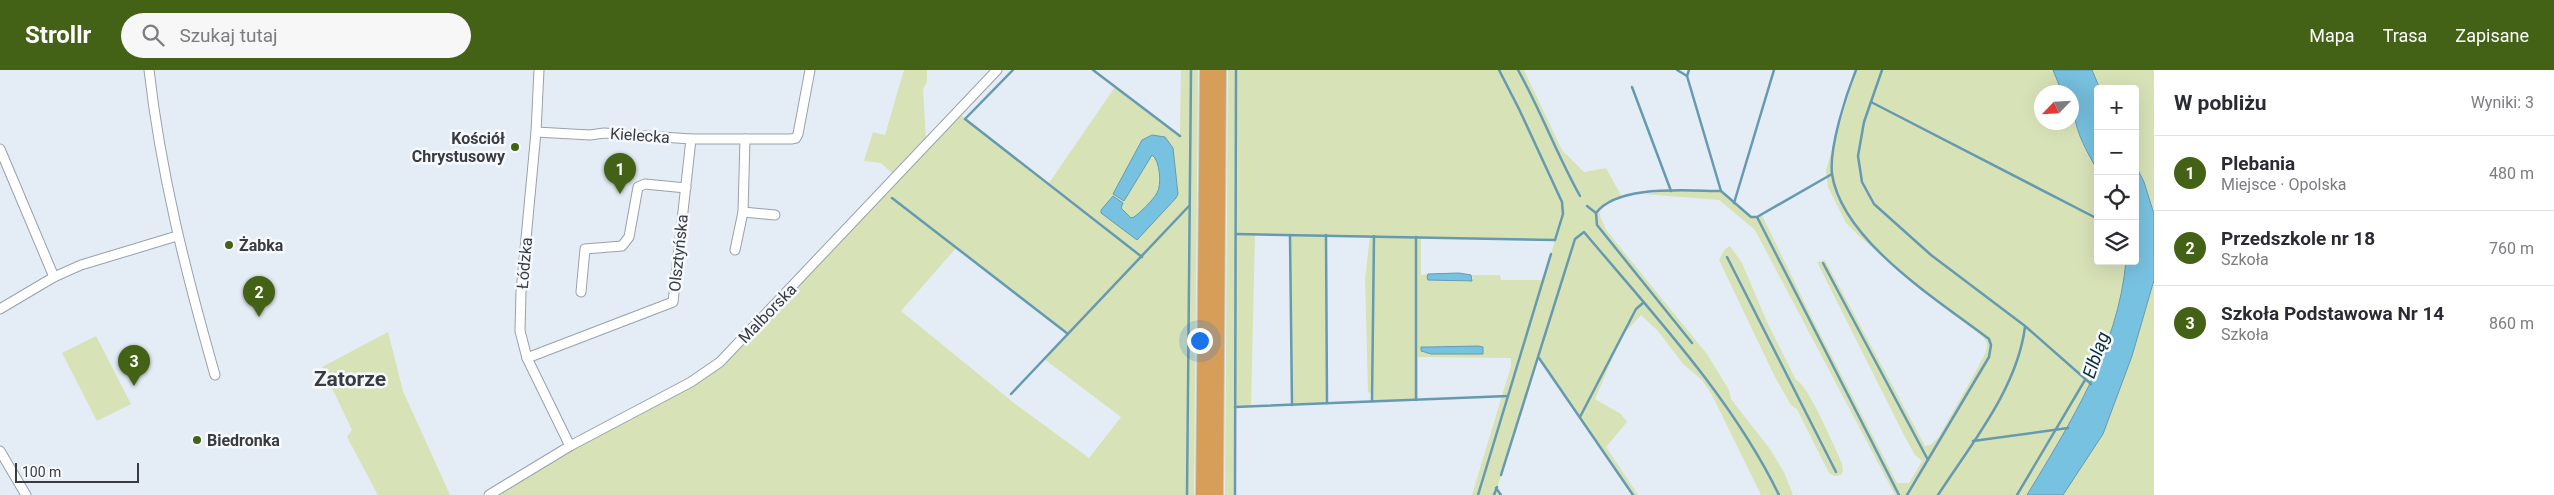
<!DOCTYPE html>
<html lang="pl">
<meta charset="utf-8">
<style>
:root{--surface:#fff;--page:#f7f7f7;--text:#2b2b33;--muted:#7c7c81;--line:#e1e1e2;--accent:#446215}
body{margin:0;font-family:Roboto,sans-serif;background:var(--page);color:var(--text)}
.controls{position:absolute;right:15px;top:15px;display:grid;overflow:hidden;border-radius:5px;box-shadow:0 5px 20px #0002}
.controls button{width:45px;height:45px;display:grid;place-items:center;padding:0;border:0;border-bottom:1px solid var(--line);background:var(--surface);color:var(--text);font:25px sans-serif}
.compass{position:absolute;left:2034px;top:15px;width:45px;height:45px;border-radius:50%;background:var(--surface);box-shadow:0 5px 20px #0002;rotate:245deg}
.scale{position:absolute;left:15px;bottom:12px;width:124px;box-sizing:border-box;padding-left:5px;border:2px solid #383b3f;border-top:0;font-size:14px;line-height:18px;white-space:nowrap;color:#383b3f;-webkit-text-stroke:4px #f6f9fd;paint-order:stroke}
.you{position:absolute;left:1199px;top:270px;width:18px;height:18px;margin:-12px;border:4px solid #fff;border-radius:50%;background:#1a73e8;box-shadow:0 0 0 8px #1a73e833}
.badge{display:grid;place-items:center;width:32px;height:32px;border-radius:50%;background:var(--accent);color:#fff;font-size:16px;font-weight:700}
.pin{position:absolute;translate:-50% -41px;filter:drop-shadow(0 1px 2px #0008)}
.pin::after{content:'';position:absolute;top:26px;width:18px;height:15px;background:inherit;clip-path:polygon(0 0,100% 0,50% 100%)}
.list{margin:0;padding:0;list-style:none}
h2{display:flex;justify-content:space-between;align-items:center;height:65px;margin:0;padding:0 20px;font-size:21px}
h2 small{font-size:16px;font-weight:400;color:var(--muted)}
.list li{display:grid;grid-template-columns:32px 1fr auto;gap:15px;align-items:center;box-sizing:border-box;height:75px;padding:0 20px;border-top:1px solid var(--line)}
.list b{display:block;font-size:19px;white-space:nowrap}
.list p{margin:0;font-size:16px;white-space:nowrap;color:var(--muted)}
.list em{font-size:16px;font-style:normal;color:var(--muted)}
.icon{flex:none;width:28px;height:28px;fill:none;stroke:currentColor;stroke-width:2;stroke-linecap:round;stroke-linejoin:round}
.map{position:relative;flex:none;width:2154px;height:425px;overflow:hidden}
header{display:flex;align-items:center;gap:30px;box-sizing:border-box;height:70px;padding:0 25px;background:var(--accent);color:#fff}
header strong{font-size:24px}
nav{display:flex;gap:28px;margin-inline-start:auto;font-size:18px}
.search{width:350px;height:45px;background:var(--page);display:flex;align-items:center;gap:12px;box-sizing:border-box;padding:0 18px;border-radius:28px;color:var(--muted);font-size:19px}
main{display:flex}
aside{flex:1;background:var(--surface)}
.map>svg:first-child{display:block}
.green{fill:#d8e2b7;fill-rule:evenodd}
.water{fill:#78c2e1;stroke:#659ab0}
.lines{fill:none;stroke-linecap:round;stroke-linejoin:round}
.stream{stroke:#659ab0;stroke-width:2.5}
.minor-casing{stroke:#99a1aa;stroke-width:11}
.highway-casing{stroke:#cbcccd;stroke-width:16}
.minor{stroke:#fff;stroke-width:9}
.highway{stroke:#d69e59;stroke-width:14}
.poi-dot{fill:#446215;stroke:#f6f9fd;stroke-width:2}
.labels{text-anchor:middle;stroke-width:5;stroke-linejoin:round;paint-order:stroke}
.street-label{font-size:16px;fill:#383b3f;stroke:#f6f9fd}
.poi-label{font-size:16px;font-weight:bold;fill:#383b3f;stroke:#f6f9fd;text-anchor:start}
.water-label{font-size:18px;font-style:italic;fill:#0a2e3b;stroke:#f6f9fd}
.district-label{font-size:21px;font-weight:bold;fill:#383b3f;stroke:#f6f9fd}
</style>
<header>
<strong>Strollr</strong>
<div class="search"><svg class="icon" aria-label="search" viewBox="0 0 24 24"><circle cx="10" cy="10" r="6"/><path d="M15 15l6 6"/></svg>Szukaj tutaj</div>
<nav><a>Mapa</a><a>Trasa</a><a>Zapisane</a></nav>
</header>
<main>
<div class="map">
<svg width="2154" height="425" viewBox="0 0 2154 425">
<rect width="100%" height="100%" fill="#e4edf6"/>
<!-- green -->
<g class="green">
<polygon points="904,0 927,0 927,12 923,19 926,69 892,103 881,93 864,91 873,62 885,65"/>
<path d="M1181 0H1198L1194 425H498L571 380 692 315 960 44 1049 113 1115 17 1180 65ZM956 178 1068 264 1044 289 1121 347 1089 388 1014 333 901 241Z"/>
<path d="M1228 0H1524L1562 80 1584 102 1606 98 1622 127 1608 131 1599 138 1600 146 1606 160 1707 284 1729 320 1731 329 1770 379 1784 402 1793 425H1761L1712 325 1702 310 1683 294 1658 261 1641 245 1622 266 1595 329 1621 344 1627 352 1606 377 1638 425H1633L1538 288 1497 418 1501 425H1472L1511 296V288L1418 287V329L1372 331V324L1368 322 1365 209 1370 166 1326 165 1327 333 1292 335 1290 165 1255 164 1251 336 1235 337V425H1225ZM1421 167 1555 170 1543 210H1501L1500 205H1471L1473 209 1468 212 1428 210V204L1421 205ZM1468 276 1452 283H1423L1421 277Z"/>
<path d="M1856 0H2053L2062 22H2042V52H2072V45L2086 82 2098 101V191H2126C2118 278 2071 352 2027 425H1895L1755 160 1719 130 1643 124 1665 121H1721L1751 147 1762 145 1811 246 1897 413H1909L1922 391 1915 385 1905 367 1817 192 1825 190 1925 376 1930 375 1938 368 1971 310 1986 282 1987 273 1983 267 1913 214 1857 164 1846 153 1828 117 1826 100Z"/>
<polygon points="2092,0 2154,0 2154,144 2144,112 2135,94 2135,19 2100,19"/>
<path d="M1730 176 1742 193 1767 252 1796 310C1808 314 1835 378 1842 393L1843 401 1841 405 1834 406 1829 403 1797 339 1791 335 1775 307 1719 190 1725 179Z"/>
<polygon points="2154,210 2154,425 2063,425 2103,364 2132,286"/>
<polygon points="388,262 403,321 450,425 378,425 347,367 352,360 322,297"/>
<polygon points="96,266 131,334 97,351 62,283"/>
</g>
<!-- water -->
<g class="water">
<path d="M2053 0H2092L2100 19H2098V101C2082 74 2072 54 2072 22H2062Z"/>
<path d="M1152 65 1165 67 1173 78 1178 124 1176 128 1137 170 1101 143V140L1113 126 1123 133 1121 138 1131 148 1134 147C1141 142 1152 131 1157 123 1162 115 1160 90 1152 85L1124 131 1113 124 1142 70Z"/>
<path d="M2135 94 2144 112 2154 144V210L2132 286 2103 364 2063 425H2027C2071 352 2118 278 2126 191H2135Z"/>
<polygon points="1459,203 1471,205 1472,211 1428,210 1427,207 1428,204"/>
<polygon points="1478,276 1483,277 1483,284 1431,284 1421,281 1421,277 1429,277"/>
</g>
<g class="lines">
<!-- stream -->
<g class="stream">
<polyline points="1013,0 965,49 1142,187"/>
<polyline points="1093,0 1180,66"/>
<polyline points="1499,0 1519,39 1562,132 1563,144 1555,170"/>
<path d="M1518 0C1541 41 1557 85 1580 126"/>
<polyline points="1677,0 1687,6 1689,0"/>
<path d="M1856 0C1846 25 1829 77 1832 104 1842 171 1938 230 1989 269L1991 275 1989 287 1907 425"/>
<polyline points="1882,0 1864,52 1858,86 1862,112 1874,134 1931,185 2025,256 2091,314"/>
<polyline points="1687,6 1721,121 1751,147 1757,147 1832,104"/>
<polyline points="1632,17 1671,121"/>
<polyline points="1871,32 2098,149"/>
<polyline points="892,128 1068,264"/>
<polyline points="1734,133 1774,0"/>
<polyline points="1587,136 1596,143"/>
<polyline points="1757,147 1899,425"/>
<polyline points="1236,164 1555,170"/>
<polyline points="1290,165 1292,335"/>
<polyline points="1326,165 1327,333"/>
<polyline points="1416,167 1416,330"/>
<polyline points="1727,187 1836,402"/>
<polyline points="1823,193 1928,390"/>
<path d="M1692 273 1597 155 1596 143C1618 114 1687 121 1721 121"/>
<polyline points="1539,288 1633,425"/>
<polyline points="1011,324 1189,136"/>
<polyline points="1372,331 1374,166"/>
<polyline points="1235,337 1508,326"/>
<polyline points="1580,347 1636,239 1643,233"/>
<polyline points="1973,371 2068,358"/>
<path d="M1501 405 1575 169 1584 162C1653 244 1732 328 1779 425"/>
<polyline points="1496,418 1501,425"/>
<polyline points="1187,425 1191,0"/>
<polyline points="1235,425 1236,0"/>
<polyline points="1478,425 1551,184"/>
<polyline points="1494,425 1497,417"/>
<path d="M1938 425C1971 374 2017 319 2025 257"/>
<polyline points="2017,425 2085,310"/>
</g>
<defs>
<g id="minor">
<path d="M149 0C161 105 186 203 215 305"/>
<polyline points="539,0 536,62 521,222 520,261 527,288 570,376"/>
<polyline points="536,62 590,65 604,63 691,69 791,69 796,68 798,64 810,0"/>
<polyline points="0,79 54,207"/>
<polyline points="743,142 775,145"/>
<polyline points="735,180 743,142 745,69"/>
<polyline points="581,222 585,179 622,176 629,167 638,117 645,114 686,118"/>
<polyline points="0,239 54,207 81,195 177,166"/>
<polyline points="527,288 673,232 691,69"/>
<polyline points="0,381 26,425"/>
<polyline points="489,425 570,376 691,312 720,292 997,0"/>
</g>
<g id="highway">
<polyline points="1203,425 1207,0"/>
<polyline points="1216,425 1219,0"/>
</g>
</defs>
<!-- minor casing -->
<use href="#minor" class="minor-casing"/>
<!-- highway casing -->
<use href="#highway" class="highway-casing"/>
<!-- minor -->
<use href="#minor" class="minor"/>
<!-- highway -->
<use href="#highway" class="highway"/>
</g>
<!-- markers -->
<g class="poi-dot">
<circle cx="515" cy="77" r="5"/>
<circle cx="229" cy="175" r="5"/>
<circle cx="197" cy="370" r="5"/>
</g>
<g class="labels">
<!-- street labels -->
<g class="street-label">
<text transform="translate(640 65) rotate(4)" y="6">Kielecka</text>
<text transform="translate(678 183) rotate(-84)" y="6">Olsztyńska</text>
<text transform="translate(524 193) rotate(-85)" y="6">Łódzka</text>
<text transform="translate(767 243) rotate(-46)" y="6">Malborska</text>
</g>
<!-- poi labels -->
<g class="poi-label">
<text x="505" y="74" text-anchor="end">Kościół<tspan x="505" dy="18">Chrystusowy</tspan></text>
<text x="239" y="181">Żabka</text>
<text x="207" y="376">Biedronka</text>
</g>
<!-- water labels -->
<g class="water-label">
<text transform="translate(2096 285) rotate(-71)" y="6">Elbląg</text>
</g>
<!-- district labels -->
<g class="district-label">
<text x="350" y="316">Zatorze</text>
</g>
</g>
</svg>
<div class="controls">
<button>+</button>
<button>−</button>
<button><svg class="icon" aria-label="locate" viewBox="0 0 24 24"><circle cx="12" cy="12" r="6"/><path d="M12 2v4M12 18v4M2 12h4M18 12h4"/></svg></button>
<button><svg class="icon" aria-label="layers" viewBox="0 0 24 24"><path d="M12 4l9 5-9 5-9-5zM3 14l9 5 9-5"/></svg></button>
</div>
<svg class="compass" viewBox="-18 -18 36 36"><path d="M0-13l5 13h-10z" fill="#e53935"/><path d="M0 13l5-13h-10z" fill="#7c7c81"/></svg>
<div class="scale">100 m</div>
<div class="you"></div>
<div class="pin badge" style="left:620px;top:124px">1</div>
<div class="pin badge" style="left:259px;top:247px">2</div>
<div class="pin badge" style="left:134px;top:316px">3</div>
</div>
<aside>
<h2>W pobliżu<small>Wyniki: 3</small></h2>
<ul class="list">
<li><span class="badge">1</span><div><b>Plebania</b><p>Miejsce · Opolska</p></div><em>480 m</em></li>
<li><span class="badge">2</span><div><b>Przedszkole nr 18</b><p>Szkoła</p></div><em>760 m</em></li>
<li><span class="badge">3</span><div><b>Szkoła Podstawowa Nr 14</b><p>Szkoła</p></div><em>860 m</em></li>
</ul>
</aside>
</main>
